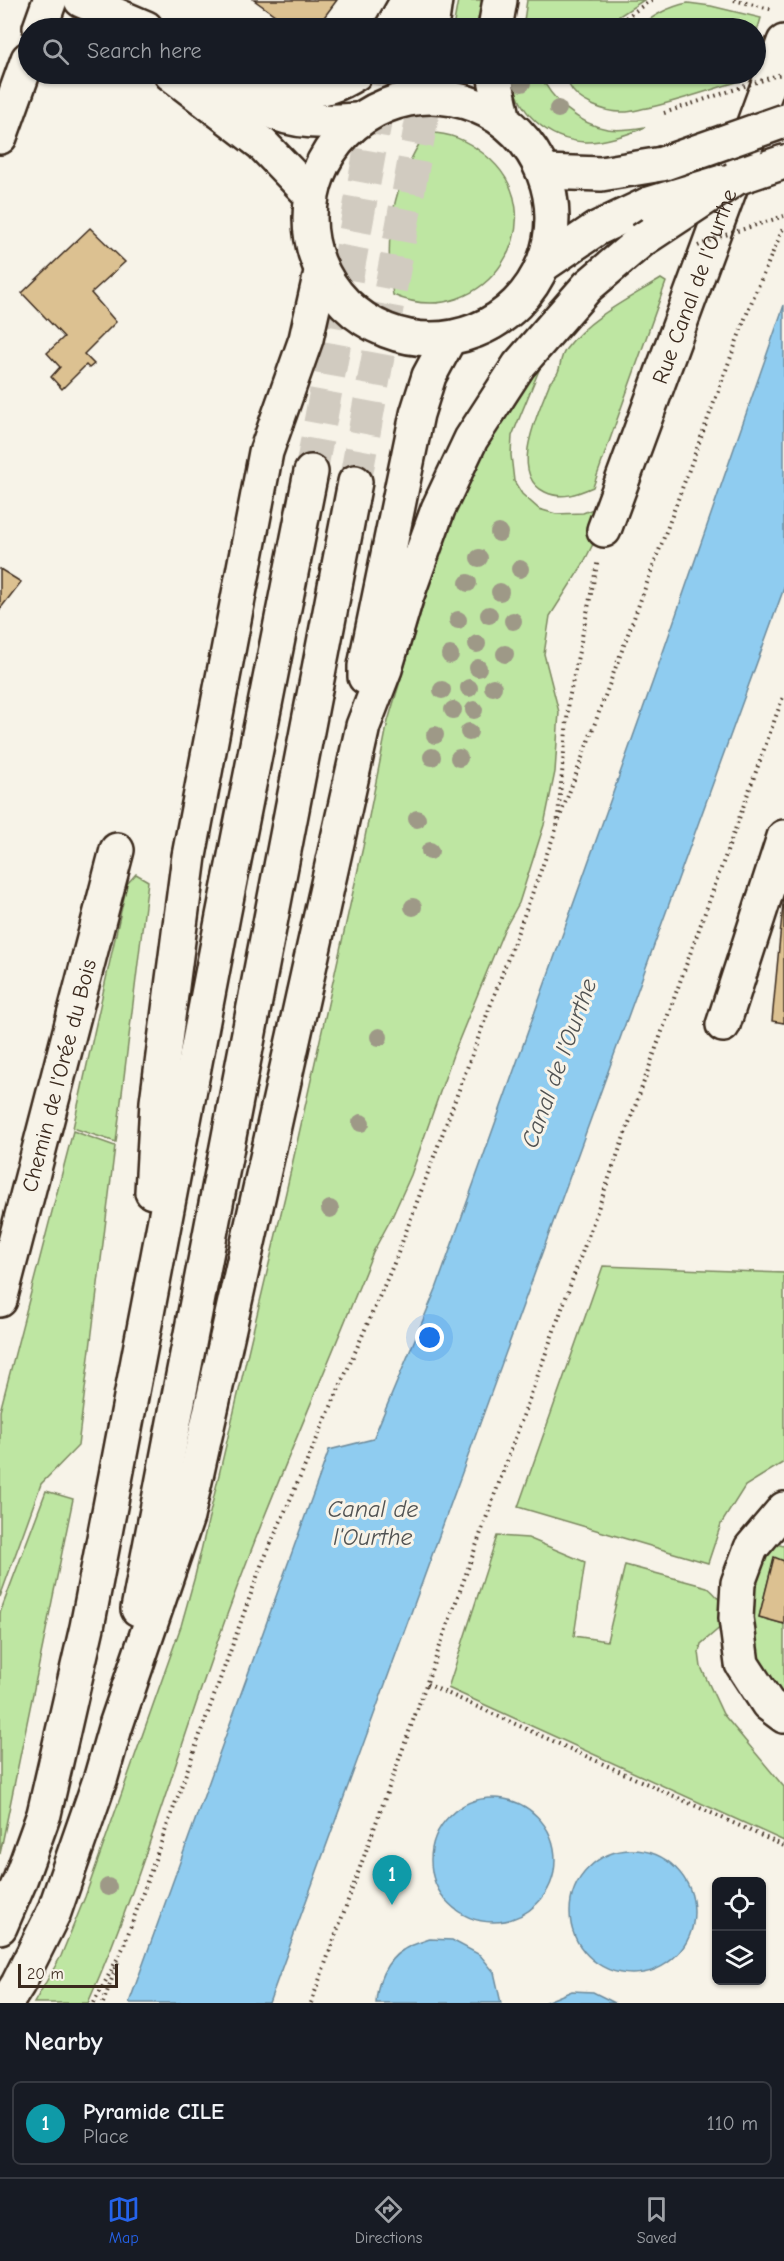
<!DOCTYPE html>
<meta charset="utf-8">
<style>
:root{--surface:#171b24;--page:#242831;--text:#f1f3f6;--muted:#9ea1a6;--line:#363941;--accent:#2563eb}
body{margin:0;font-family:"Comic Neue",sans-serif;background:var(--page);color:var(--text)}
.controls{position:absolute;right:18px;bottom:18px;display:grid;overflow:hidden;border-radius:9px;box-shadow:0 2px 4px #0004}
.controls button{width:54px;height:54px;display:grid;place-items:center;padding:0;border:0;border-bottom:2px solid var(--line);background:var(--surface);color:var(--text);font:30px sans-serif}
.scale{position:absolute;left:18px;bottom:15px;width:100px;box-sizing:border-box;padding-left:6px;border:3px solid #3b2a1e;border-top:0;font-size:16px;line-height:21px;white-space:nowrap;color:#3b2a1e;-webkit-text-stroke:4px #f7f3e8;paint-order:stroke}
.you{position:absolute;left:430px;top:1338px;width:21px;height:21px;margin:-15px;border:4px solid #fff;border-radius:50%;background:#1a73e8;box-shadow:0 0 0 9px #1a73e833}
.badge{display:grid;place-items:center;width:39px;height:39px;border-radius:50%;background:var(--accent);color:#fff;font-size:20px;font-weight:700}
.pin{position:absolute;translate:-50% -50px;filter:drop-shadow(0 2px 3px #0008)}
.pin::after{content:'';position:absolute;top:32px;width:21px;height:18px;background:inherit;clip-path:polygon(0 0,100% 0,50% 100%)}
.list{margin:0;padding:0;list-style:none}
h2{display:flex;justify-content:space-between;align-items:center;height:78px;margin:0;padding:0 24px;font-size:26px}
h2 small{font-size:20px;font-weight:400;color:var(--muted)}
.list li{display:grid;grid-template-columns:39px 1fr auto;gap:18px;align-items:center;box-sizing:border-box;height:84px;margin:0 12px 12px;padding:0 12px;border:2px solid var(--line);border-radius:9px}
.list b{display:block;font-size:22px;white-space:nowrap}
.list p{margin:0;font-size:20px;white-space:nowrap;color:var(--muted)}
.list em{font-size:20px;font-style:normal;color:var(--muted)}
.icon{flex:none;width:33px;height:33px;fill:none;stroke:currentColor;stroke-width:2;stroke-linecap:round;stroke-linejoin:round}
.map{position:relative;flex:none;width:784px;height:2003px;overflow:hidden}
.search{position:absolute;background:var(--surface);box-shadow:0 2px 4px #0004;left:18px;right:18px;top:18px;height:66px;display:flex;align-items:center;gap:15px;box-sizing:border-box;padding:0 21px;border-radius:33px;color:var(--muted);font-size:22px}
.sheet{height:174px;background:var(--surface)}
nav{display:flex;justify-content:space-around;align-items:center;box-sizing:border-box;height:84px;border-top:2px solid var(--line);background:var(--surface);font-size:16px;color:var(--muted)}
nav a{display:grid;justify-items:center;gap:3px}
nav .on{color:var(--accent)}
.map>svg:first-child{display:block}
.green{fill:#bee6a2;stroke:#7c8860;stroke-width:1.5}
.water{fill:#8fccf0;stroke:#6d8b9c;stroke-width:1.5}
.building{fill:#dcc191;stroke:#3b2a1e;stroke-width:1.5}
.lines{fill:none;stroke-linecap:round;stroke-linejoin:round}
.highway-tunnel{stroke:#d1cbc0;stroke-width:33;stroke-dasharray:33 16;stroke-linecap:butt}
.minor-casing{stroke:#3b2a1e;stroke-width:38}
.major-casing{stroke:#3b2a1e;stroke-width:38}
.highway-casing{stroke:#3b2a1e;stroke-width:38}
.path{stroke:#3b2a1e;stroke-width:4;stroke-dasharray:1.5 4.5;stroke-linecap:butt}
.minor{stroke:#f7f3e8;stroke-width:33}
.major{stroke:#f7f3e8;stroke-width:33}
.highway{stroke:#f7f3e8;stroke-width:33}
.major-bridge-casing{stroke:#3b2a1e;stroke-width:38;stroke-linecap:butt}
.highway-bridge-casing{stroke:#3b2a1e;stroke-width:38;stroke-linecap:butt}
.path-bridge{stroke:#3b2a1e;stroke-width:4;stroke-dasharray:1.5 4.5;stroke-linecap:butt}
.major-bridge{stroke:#f7f3e8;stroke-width:33}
.highway-bridge{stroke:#f7f3e8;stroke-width:33}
.tree{fill:#9e9987}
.labels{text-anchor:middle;stroke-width:6;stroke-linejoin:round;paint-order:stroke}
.street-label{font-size:22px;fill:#3b2a1e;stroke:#f7f3e8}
.water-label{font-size:24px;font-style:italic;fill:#505252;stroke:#f7f3e8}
</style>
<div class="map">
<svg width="784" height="2003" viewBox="0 0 784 2003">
<rect width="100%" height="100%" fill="#f7f3e8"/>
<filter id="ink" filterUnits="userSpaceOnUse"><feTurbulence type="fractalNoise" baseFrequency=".0167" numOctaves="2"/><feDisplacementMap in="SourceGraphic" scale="12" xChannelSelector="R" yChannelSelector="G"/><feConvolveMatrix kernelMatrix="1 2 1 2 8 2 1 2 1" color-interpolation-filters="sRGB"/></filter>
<g filter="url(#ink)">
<!-- green -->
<g class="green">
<polygon points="458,0 484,0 479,28 453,28"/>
<polygon points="527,0 644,0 601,28 523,28"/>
<path d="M688 3 711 6 761 18 756 35V28H637C654 16 667 7 688 3Z"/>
<path d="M513 74H540C551 100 579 124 607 129 619 131 633 129 645 127 631 134 601 143 585 142 548 140 515 112 513 74Z"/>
<path d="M574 74H743L740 81C709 90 679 101 647 108 640 109 632 112 624 112 606 113 577 102 569 85Z"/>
<path d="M426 133C449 132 466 140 484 154 562 215 486 335 393 295 383 235 393 183 426 133Z"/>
<path d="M661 279 666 282 593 487C577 494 562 500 545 492 507 474 540 409 550 382 564 371 557 361 566 349 589 318 628 299 661 279Z"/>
<path d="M544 358 512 436 511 455 514 481 522 494 539 509 556 514 583 513 601 506 597 536 582 566 550 616 544 654 559 712 555 772 544 825 519 903 504 930 454 1052 411 1175 392 1217 373 1252C322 1381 264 1508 218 1640 175 1761 140 1885 88 2003H34L61 1956 85 1897 181 1626 195 1576 286 1192 363 847 388 721 441 546 479 450Z"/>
<polygon points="136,874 148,881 116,1142 73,1128 127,884"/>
<polygon points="73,1131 115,1146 78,1446 41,1484 0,1597 0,1411"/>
<polygon points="603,1266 784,1273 784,1462 745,1486 721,1524 708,1563 518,1507"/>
<polygon points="46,1491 73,1499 0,1854 0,1613"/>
<path d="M497 1536 528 1538 585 1562 574 1636 607 1641 625 1565 707 1587C724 1601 721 1604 723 1625L701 1644 699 1652 701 1667 723 1714 784 1787V1841L448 1688Z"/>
<polygon points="772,1543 784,1546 784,1561 774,1558 759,1617 784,1624 784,1704 766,1683 742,1617 757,1562"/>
</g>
<!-- water -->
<g class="water">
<polygon points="784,305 784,588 269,2003 129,2003 329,1450 373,1439 436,1289 654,678"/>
<circle cx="493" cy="1860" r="62"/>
<circle cx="632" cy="1912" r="62"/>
<path d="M430 1939 452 1940 480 1955 494 1972 501 2003H376C377 1983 385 1961 403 1950 410 1945 421 1942 430 1939Z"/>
<polygon points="572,1991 593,1992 615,2003 543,2003"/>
</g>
<!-- building -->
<g class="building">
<polygon points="254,0 337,0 316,28 293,28"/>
<polygon points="90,228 125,262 91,293 116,322 84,354 94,364 89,368 86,365 62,389 51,377 60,367 47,353 64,337 22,293"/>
<polygon points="0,569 21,582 0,609"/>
<polygon points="784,894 784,1023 772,1021"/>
<polygon points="774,1557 784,1561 784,1624 759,1617"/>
</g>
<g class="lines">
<!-- highway-tunnel -->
<g class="highway-tunnel">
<polyline points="311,472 384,74"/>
<polyline points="355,482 430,74"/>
</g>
<defs>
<g id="minor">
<polyline points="40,28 50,0"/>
<polyline points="0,137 28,59"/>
<path id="s1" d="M604 530 784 42"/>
<polyline points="723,1025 784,837"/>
<path id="s2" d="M0 1300 117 850"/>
<polyline points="784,1509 751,1548 738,1583 736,1618 742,1664 768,1704 784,1716"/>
</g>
<g id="major">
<polyline points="81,0 146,28"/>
<polyline points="392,28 408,0"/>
<polyline points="431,28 435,0"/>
<polyline points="495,28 500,0"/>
<polyline points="171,74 262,144 311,195"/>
<path d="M217 74C233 85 249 99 266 109 294 124 327 122 357 120"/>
<path d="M234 74C280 86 310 103 355 74"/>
<polyline points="494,74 504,121"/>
<circle cx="431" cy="218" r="121"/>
<polyline points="544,172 601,174 662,164"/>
<polyline points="736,178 784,162"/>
<polyline points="543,265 596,229 649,204"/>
</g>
<g id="highway">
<polyline points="365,677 365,666 417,414 429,376 449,339"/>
<polyline points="152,1192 157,1102 189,856 266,452 306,339 321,272"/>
<polyline points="138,1609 355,482"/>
<polyline points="0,1927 19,1883 44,1814 87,1627 223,916 311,472"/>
<polyline points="6,2003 18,1984 54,1912 101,1777 115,1728 187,1517 363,726 385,669 406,598 438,509 471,439 519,365 588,286 642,240"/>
</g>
</defs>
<!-- minor casing -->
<use href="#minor" class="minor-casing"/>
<!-- major casing -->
<use href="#major" class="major-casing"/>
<!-- highway casing -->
<use href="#highway" class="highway-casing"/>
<!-- path -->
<g class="path">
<polyline points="734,0 774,10"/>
<polyline points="611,28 648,2 656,0"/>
<polyline points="559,820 749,308 784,226"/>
<polyline points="427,1684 784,1846"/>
<polyline points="94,2003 123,1948 261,1566 395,1261 557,827 569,699 598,560"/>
<polyline points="103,2003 118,1962"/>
<polyline points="311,2003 784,694"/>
</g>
<!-- minor -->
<use href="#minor" class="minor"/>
<!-- major -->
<use href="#major" class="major"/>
<!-- highway -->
<use href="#highway" class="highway"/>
<defs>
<g id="major-bridge">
<polyline points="662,164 784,121"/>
<polyline points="649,204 722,182"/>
</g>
<polyline id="highway-bridge" points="642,240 736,178"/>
</defs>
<!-- major-bridge casing -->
<use href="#major-bridge" class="major-bridge-casing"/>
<!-- highway-bridge casing -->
<use href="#highway-bridge" class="highway-bridge-casing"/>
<!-- path-bridge -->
<g class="path-bridge">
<polyline points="664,113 784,73"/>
<polyline points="698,246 719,237 784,216"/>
</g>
<!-- major-bridge -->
<use href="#major-bridge" class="major-bridge"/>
<!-- highway-bridge -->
<use href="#highway-bridge" class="highway-bridge"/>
</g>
<!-- trees -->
<g class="tree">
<circle cx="522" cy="83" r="9"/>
<circle cx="558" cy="109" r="9"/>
<circle cx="499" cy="533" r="9"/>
<circle cx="479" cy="558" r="9"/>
<circle cx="520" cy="569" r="9"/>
<circle cx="468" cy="583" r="9"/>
<circle cx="500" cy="592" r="9"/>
<circle cx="489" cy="615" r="9"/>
<circle cx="458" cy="620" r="9"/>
<circle cx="513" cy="621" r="9"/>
<circle cx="477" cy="644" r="9"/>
<circle cx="505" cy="654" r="9"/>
<circle cx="450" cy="655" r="9"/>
<circle cx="478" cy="668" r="9"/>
<circle cx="493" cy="687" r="9"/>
<circle cx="469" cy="688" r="9"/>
<circle cx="442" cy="690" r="9"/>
<circle cx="453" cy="710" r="9"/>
<circle cx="474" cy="710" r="9"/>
<circle cx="469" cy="732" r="9"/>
<circle cx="435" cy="735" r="9"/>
<circle cx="432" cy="757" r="9"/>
<circle cx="459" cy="758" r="9"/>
<circle cx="417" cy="819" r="9"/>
<circle cx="430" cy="851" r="9"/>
<circle cx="413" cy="907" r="9"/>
<circle cx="379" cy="1037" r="9"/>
<circle cx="361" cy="1123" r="9"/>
<circle cx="330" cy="1209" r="9"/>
<circle cx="108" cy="1887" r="9"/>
</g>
</g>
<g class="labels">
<!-- street labels -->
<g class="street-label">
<text dy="8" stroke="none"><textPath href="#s1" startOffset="260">Rue Canal de l'Ourthe</textPath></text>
<text dy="8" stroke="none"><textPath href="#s2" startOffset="232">Chemin de l'Orée du Bois</textPath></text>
</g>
<!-- water labels -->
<g class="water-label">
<text transform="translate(559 1063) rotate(-70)" y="8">Canal de l'Ourthe</text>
<text x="373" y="1517">Canal de<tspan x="373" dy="28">l'Ourthe</tspan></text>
</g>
</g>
</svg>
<div class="controls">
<button><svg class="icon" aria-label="locate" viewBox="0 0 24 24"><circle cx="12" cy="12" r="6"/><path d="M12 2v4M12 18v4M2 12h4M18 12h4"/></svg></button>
<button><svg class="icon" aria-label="layers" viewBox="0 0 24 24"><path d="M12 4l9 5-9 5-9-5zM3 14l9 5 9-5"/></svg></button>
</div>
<div class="scale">20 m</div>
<div class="you"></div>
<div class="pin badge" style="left:392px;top:1905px;background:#0f9aa8">1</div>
<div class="search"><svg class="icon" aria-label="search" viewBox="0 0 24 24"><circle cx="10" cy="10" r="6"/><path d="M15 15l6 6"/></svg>Search here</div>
</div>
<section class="sheet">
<h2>Nearby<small></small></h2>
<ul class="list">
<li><span class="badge" style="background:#0f9aa8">1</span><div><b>Pyramide CILE</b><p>Place</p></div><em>110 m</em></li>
</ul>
</section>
<nav>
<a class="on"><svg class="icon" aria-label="map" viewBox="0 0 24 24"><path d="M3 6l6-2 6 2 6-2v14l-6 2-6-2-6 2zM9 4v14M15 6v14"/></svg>Map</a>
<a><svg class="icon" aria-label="directions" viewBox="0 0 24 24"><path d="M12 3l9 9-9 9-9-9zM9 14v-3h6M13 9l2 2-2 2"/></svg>Directions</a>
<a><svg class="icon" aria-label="saved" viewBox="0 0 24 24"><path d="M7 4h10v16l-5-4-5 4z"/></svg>Saved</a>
</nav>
